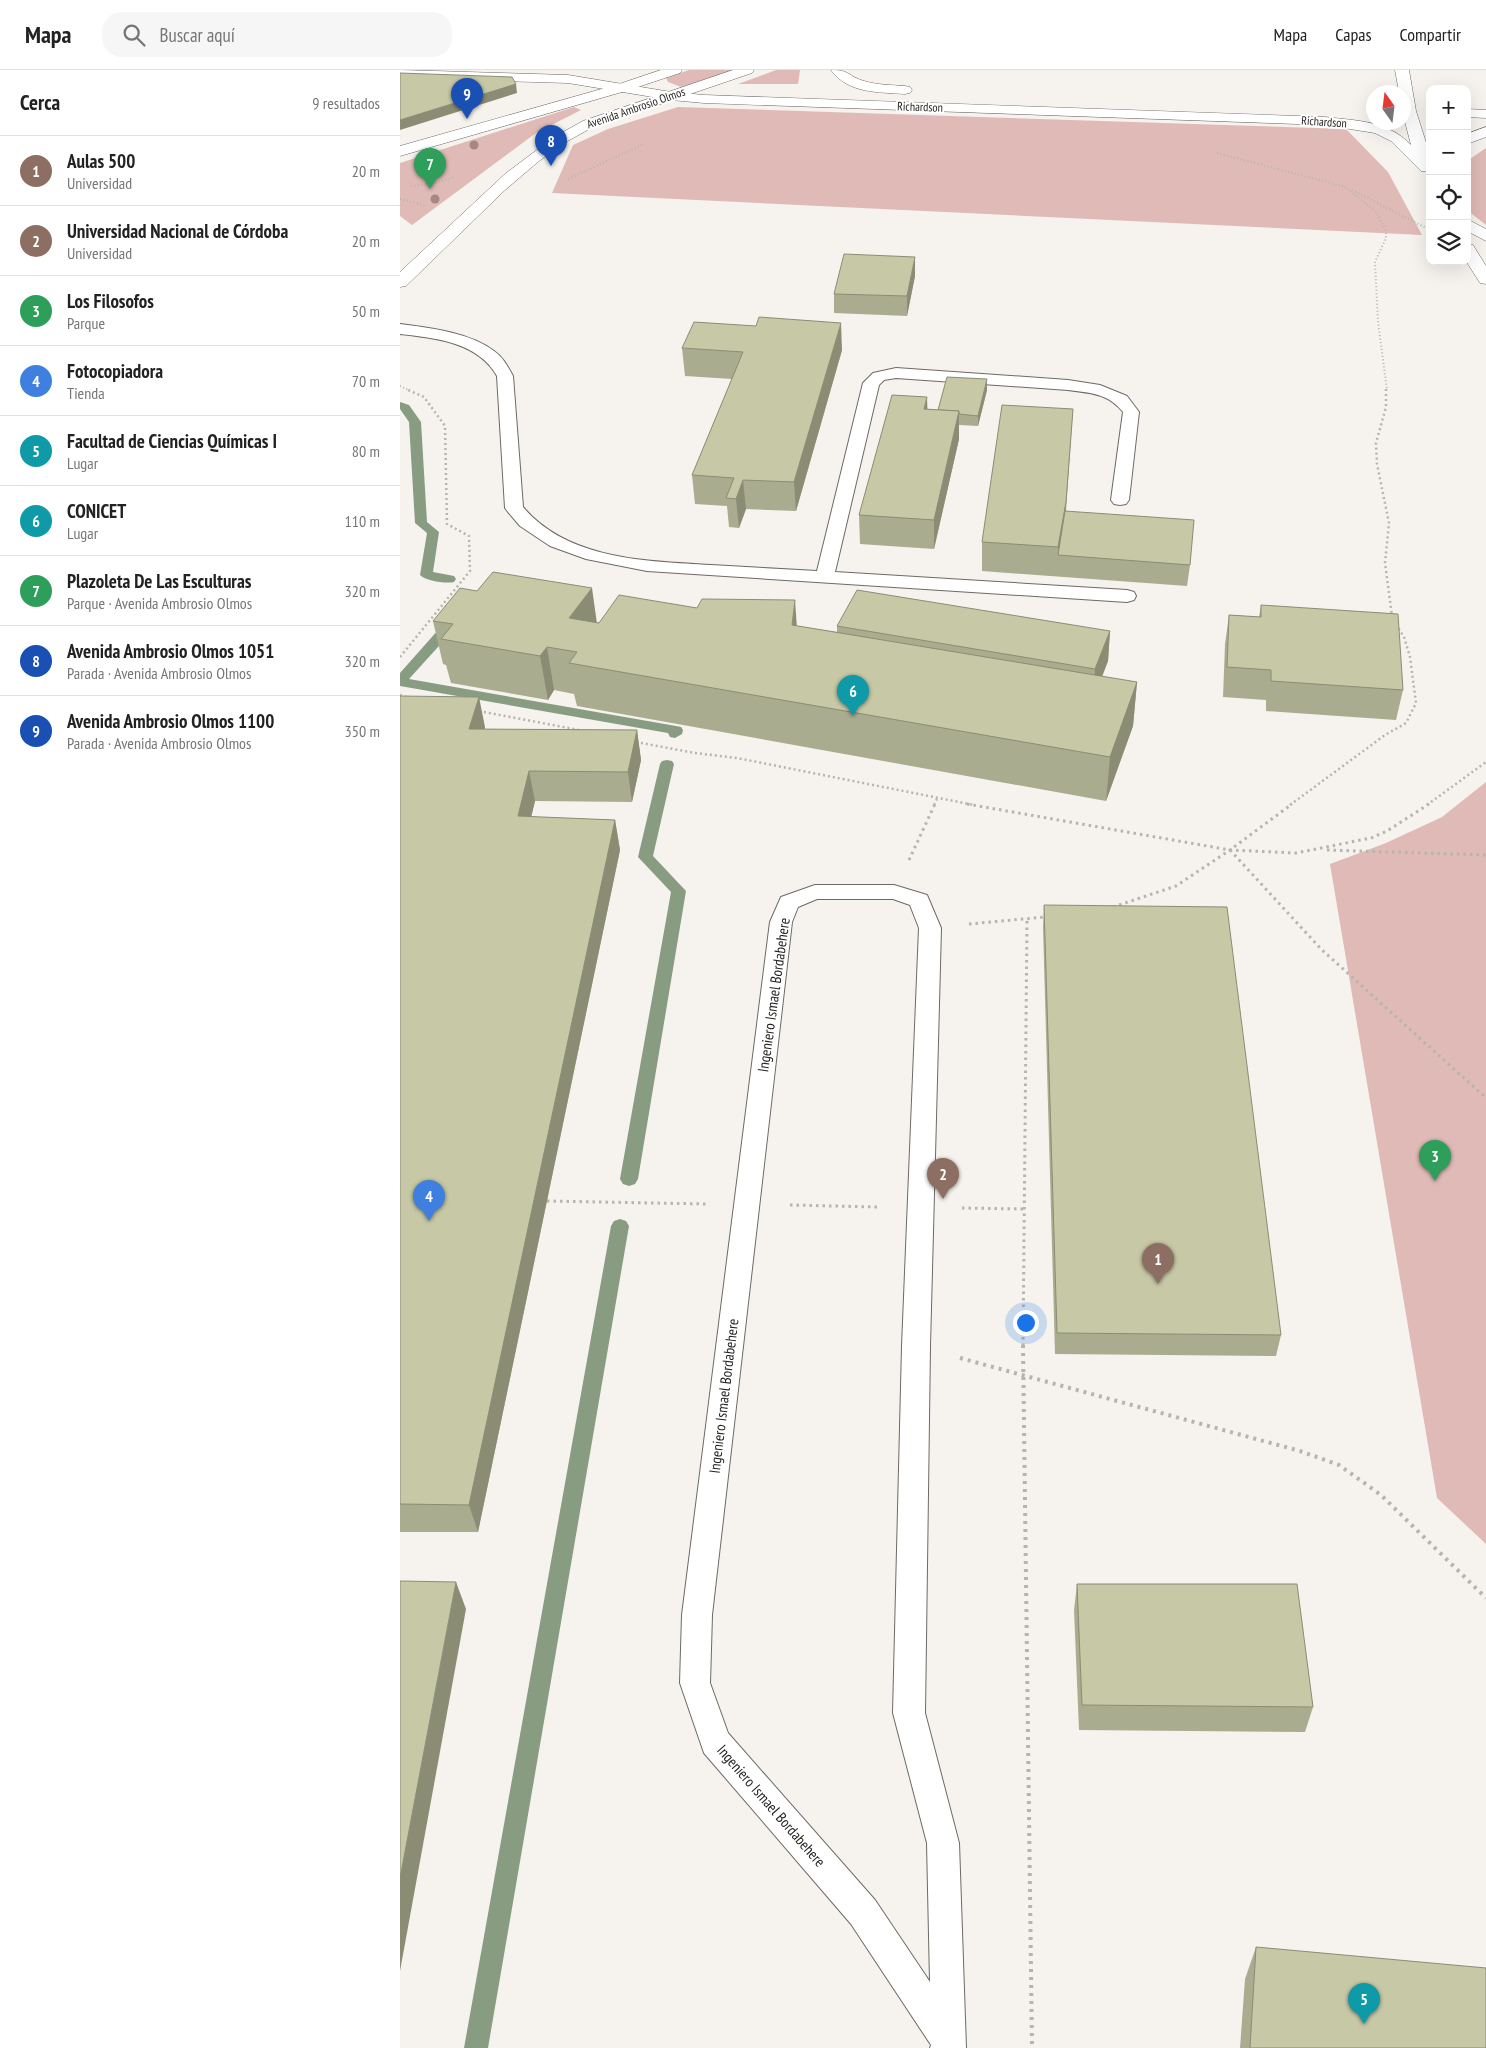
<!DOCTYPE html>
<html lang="es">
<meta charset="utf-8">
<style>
:root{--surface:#fff;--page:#f6f6f6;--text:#222;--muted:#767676;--line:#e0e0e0;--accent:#347287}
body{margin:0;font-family:"PT Sans Narrow",sans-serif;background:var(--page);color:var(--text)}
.controls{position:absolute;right:15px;top:15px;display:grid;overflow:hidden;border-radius:10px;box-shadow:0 5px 20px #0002}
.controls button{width:45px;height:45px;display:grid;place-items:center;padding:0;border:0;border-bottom:1px solid var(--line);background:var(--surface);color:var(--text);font:25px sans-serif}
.compass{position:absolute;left:966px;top:15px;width:45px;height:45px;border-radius:50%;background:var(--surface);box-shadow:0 5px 20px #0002;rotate:346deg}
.you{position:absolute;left:625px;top:1252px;width:18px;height:18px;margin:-12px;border:4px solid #fff;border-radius:50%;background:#1a73e8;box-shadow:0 0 0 8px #1a73e833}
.badge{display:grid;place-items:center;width:32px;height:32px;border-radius:50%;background:var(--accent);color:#fff;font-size:16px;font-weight:700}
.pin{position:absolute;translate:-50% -41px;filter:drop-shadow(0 1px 2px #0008)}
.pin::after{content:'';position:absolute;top:26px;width:18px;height:15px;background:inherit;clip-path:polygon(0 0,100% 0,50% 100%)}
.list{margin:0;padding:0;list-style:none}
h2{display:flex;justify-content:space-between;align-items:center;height:65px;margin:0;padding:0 20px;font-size:21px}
h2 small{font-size:16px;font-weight:400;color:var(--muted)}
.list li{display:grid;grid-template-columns:32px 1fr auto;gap:15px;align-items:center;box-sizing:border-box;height:70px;padding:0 20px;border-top:1px solid var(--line)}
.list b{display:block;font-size:19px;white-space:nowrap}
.list p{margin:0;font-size:16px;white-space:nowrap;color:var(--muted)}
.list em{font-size:16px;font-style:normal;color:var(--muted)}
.icon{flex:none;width:28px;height:28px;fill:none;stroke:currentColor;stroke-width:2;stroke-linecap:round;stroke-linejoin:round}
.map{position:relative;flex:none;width:1086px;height:1978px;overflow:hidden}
header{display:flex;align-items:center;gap:30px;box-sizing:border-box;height:70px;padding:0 25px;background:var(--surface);border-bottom:1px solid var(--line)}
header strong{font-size:24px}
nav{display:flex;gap:28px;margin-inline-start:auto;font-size:18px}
.search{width:350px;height:45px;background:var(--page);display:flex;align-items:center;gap:12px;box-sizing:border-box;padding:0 18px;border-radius:20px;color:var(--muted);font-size:19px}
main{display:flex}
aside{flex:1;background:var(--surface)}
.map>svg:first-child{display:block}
.green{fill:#e0bab6}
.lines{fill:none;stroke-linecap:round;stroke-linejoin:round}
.stream{fill:#889c81;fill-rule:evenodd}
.service-casing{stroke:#6d6a66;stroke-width:2}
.minor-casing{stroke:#6d6a66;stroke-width:1}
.primary-casing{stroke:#6d6a66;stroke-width:1}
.path-far3{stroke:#b6b4b0;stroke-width:2;stroke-dasharray:1 2.5;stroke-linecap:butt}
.path-far2{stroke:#b6b4b0;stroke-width:2.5;stroke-dasharray:2 3;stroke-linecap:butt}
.path-far1{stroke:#b6b4b0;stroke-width:3;stroke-dasharray:2.5 4;stroke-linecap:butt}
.path{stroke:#b6b4b0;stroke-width:4;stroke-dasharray:3 5;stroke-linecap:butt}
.service{fill:#fff;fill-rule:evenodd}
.minor{fill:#fff;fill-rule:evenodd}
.primary{fill:#fff;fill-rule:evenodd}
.tree{fill:#a58783}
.wall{fill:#aaac8f}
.shaded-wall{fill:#8b8c74}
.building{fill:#c6c8a6;stroke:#8b8c74}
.labels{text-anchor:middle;stroke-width:4;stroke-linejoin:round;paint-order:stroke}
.far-street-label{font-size:12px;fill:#252422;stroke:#fff}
.street-label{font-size:15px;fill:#252422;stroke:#fff}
</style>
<header>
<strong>Mapa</strong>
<div class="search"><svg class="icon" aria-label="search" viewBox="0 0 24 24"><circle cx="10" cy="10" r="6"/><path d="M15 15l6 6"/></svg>Buscar aquí</div>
<nav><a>Mapa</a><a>Capas</a><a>Compartir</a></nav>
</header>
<main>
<aside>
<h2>Cerca<small>9 resultados</small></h2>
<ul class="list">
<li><span class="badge" style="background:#8d6e63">1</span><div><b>Aulas 500</b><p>Universidad</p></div><em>20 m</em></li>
<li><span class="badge" style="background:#8d6e63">2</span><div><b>Universidad Nacional de Córdoba</b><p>Universidad</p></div><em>20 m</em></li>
<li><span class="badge" style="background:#2e9e5b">3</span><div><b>Los Filosofos</b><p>Parque</p></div><em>50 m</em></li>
<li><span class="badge" style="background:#3f7fe0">4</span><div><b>Fotocopiadora</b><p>Tienda</p></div><em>70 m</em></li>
<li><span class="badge" style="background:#0f9aa8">5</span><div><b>Facultad de Ciencias Químicas I</b><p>Lugar</p></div><em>80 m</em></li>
<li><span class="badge" style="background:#0f9aa8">6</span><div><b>CONICET</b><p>Lugar</p></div><em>110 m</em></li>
<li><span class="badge" style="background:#2e9e5b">7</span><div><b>Plazoleta De Las Esculturas</b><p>Parque · Avenida Ambrosio Olmos</p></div><em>320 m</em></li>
<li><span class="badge" style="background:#1a4fb4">8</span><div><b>Avenida Ambrosio Olmos 1051</b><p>Parada · Avenida Ambrosio Olmos</p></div><em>320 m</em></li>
<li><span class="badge" style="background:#1a4fb4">9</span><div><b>Avenida Ambrosio Olmos 1100</b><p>Parada · Avenida Ambrosio Olmos</p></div><em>350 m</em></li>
</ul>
</aside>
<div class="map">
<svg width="1086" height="1978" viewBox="0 0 1086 1978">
<rect width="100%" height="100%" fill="#f6f3ee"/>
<!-- green -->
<g class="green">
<polygon points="289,0 333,0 281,17 268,12 266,8"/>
<polygon points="376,0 400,0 398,14 338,14"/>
<polygon points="174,37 181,40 136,63 12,155 0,146 0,93"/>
<polygon points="278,37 946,59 988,102 1022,165 152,123 173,75 208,59"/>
<polygon points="1086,78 1086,155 1067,140 1067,91"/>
<polygon points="1086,712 1086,1474 1037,1428 930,794 986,773 1042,747"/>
</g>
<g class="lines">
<!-- stream -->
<g class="stream">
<path d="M0 332 9 335 21 352 27 452 39 462 33 502 54 506 56 509 54 512C46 514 26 511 20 505L27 463 15 453 9 352 0 339Z"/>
<polygon points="52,549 57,550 58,553 57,556 9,609 276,656 281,657 283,660 282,664 275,668 270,667 268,663 0,616 0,603 47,550"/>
<polygon points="267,690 272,691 274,694 253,786 286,821 238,1109 235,1114 229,1116 223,1114 220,1109 271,822 238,787 260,694 262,691"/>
<polygon points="220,1149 226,1151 229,1156 88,1978 64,1978 211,1156 214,1151"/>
</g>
<defs>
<g id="service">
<path d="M0 254C30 258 69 262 94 281 103 287 108 297 113 306L123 437C168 490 246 491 311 495 346 497 382 499 417 501L463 313 473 303 496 298 668 310 700 315 727 326 739 342 729 430 726 434 720 435 714 434 711 430 723 342C708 323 690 323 668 320L496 308 484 310 479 315 435 502 727 520 734 522 736 526 734 530 727 532 247 501 186 489 150 476 120 456 108 442 105 438 97 306C78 272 35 268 0 264Z"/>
<path d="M415 815H494L527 825 541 858 530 1276 525 1643 559 1773 566 1978H530L531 1975 451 1854 304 1683 280 1613 282 1545 370 852 381 827ZM417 829H493L510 835 519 858 502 1276 493 1643 527 1773 530 1912 475 1830 328 1663 310 1613 312 1545 392 852 398 837Z"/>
</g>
<g id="minor">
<path d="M0 0 168 5 271 22 304 25 925 47C957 51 987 50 1011 75L1004 48V22H999L995 0H1009L1016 41 1030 85V102L1021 101 991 71 975 63 925 55 304 33 271 30 168 13 0 8Z"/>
<path d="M431 0C451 0 447 6 464 11 477 15 492 15 505 16L510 17 512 20 510 23 505 24C479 22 448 24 431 0Z"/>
<polygon points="1067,39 1086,40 1086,48 1067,47"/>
<polygon points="1086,57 1086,67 1067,74 1067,64"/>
<polygon points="1067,149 1086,159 1086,171 1067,161"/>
<polygon points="1067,174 1073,175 1086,196 1086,214 1080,213 1066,191"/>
</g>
<g id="primary">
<polygon points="261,0 282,0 280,3 229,20 0,86 0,76 219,14"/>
<polygon points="333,0 354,0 352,3 193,57 164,73 139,91 104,121 6,216 0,217 0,202 105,104 154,67 183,51"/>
</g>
</defs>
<!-- service casing -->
<use href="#service" class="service-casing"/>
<!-- minor casing -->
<use href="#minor" class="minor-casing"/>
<!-- primary casing -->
<use href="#primary" class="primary-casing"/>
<!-- path-far3 -->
<g class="path-far3">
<polyline points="817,83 946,117"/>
<polyline points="168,109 244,74"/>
<polyline points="11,116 36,113 55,107"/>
<polyline points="945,117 976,142 986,161 986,168 975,192 978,252 987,320"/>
<polyline points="952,120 1030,160"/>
<polyline points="0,129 26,136"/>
<polyline points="0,316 9,320"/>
</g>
<!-- path-far2 -->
<g class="path-far2">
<polyline points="986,319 986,337 976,373 977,394 989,453 985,493 992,546"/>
<polyline points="0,587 70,501 69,466 47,454 45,356 24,327 6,319"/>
<polyline points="0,625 7,627"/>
<polyline points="79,641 179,660"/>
<polyline points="236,672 295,683 337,688 574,735"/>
<polyline points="534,735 537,729"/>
<polyline points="890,735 985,665 1006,653 1016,633 1010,587 1004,567 997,556"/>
<polyline points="1027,735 1086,692"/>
</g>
<!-- path-far1 -->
<g class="path-far1">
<polyline points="567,734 830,780 896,783 971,768 987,761 1029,734"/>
<polyline points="830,780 921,879 1086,1028"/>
<polyline points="927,780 1086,785"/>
<polyline points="509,790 535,734"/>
<polyline points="713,837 776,816 830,780 892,734"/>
<polyline points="569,854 645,847"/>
<polyline points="147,1131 306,1134"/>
<polyline points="390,1135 478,1137"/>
<polyline points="562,1138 624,1139"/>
<polyline points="623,1276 627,849"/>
</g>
<!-- path -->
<g class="path">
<polyline points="623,1275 632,1978"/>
<polyline points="560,1288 900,1381 939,1395 981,1425 1086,1528"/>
</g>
<!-- service -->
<use href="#service" class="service"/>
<!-- minor -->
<use href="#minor" class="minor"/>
<!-- primary -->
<use href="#primary" class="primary"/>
</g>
<!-- trees -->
<g class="tree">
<circle cx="74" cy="75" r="4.5"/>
<circle cx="35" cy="129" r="4.5"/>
</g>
<!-- wall -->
<g class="wall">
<polygon points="515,206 507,246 434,243 434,224"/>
<polygon points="282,278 442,280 396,441 346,439 339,458 329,457 327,436 295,434 292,405 332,309 285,306"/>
<polygon points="587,320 578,356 559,355 559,369 534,479 460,474 459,445 528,339 538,340"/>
<polygon points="671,367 666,441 790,495 787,516 582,501 582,472"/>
<polygon points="861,535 1003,620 996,650 866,641 866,630 823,627 825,574 829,545 859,547"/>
<polygon points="33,551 397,556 437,562 437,556 710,561 708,591 702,607 737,612 733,656 706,731 177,636 174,624 154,620 148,630 51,613 46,595 43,594"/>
<polygon points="0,626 85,657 85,659 237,660 241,690 232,732 135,731 131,747 215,750 220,780 78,1462 0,1462"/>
<polygon points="644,835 881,1265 876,1286 655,1284 643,857"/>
<polygon points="677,1514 913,1637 905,1662 679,1660 674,1540"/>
<polygon points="856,1877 1086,1978 840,1978 845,1909"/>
</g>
<!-- shaded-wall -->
<g class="shaded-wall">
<polygon points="116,14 117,23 0,60 0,50"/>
<polygon points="515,187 515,206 507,246 507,226"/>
<polygon points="441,253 442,280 396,441 394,412"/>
<polygon points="587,309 587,320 578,356 578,346"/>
<polygon points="527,327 528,355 524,339"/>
<polygon points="673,339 664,461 658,485 658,477"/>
<polygon points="559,341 559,369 534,479 534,450"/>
<polygon points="343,410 346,439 339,458 336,429"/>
<polygon points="192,518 198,561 169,548"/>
<polygon points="395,530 398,573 392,555"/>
<polygon points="710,561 708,591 693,629 695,599"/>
<polygon points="147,577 154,620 148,630 140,586"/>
<polygon points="737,612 733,656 706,731 710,687"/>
<polygon points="79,627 85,657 76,689 69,659"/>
<polygon points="237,660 241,690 232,732 228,702"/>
<polygon points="129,701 135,731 124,777 118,746"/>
<polygon points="215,750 220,780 78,1462 69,1435"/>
<polygon points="56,1512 66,1539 0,1901 0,1808"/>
</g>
<!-- building -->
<g class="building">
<polygon points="0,3 112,7 116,14 0,50"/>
<polygon points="444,184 515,187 507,226 434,224"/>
<polygon points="359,247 441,253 394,412 343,410 336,429 326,428 334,408 292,405 343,282 282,278 294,252 356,256"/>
<polygon points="547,307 587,309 578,346 559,344 559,341 538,340"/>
<polygon points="492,325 527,327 524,339 559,341 534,450 459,445"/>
<polygon points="602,335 673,339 666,432 658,477 582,472"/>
<polygon points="665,441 794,450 790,495 658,485"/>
<polygon points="93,502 192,518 169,548 199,553 219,525 297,538 302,529 395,530 392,555 737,612 710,687 169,593 177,582 147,577 140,586 41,569 53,554 33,551 60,518 77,521"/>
<polygon points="457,520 710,561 695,599 437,556"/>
<polygon points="861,535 998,544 1003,620 871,611 871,600 827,597 829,545 861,547"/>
<polygon points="0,626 79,627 69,659 237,660 228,702 129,701 118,746 215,750 69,1435 0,1434"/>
<polygon points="644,835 827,837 881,1265 657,1263"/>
<polygon points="0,1511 56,1512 0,1808"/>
<polygon points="677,1514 897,1514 913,1637 682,1635"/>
<polygon points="856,1877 1086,1898 1086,1978 850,1978"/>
</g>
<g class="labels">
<!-- far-street labels -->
<g class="far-street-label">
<text transform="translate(520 37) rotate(2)" y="4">Richardson</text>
<text transform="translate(236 38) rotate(-19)" y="4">Avenida Ambrosio Olmos</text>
<text transform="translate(924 52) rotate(4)" y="4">Richardson</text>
</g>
<!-- street labels -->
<g class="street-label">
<text transform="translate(374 925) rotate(-82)" y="5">Ingeniero Ismael Bordabehere</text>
<text transform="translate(324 1326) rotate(-83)" y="5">Ingeniero Ismael Bordabehere</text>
<text transform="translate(371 1736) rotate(49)" y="5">Ingeniero Ismael Bordabehere</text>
</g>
</g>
</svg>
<div class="controls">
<button>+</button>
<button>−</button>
<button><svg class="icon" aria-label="locate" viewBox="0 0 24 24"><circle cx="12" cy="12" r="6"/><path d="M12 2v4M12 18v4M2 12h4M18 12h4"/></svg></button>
<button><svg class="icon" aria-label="layers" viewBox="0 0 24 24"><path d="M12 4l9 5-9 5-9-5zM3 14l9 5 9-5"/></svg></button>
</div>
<svg class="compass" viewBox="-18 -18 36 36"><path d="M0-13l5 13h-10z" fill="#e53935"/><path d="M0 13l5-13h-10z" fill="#767676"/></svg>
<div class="you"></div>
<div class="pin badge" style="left:758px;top:1214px;background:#8d6e63">1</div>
<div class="pin badge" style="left:543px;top:1129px;background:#8d6e63">2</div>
<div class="pin badge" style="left:1035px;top:1111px;background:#2e9e5b">3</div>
<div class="pin badge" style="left:29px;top:1151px;background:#3f7fe0">4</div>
<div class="pin badge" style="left:964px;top:1954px;background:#0f9aa8">5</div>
<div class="pin badge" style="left:453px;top:646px;background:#0f9aa8">6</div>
<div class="pin badge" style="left:30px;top:119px;background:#2e9e5b">7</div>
<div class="pin badge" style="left:151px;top:96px;background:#1a4fb4">8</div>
<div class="pin badge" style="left:67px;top:49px;background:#1a4fb4">9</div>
</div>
</main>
